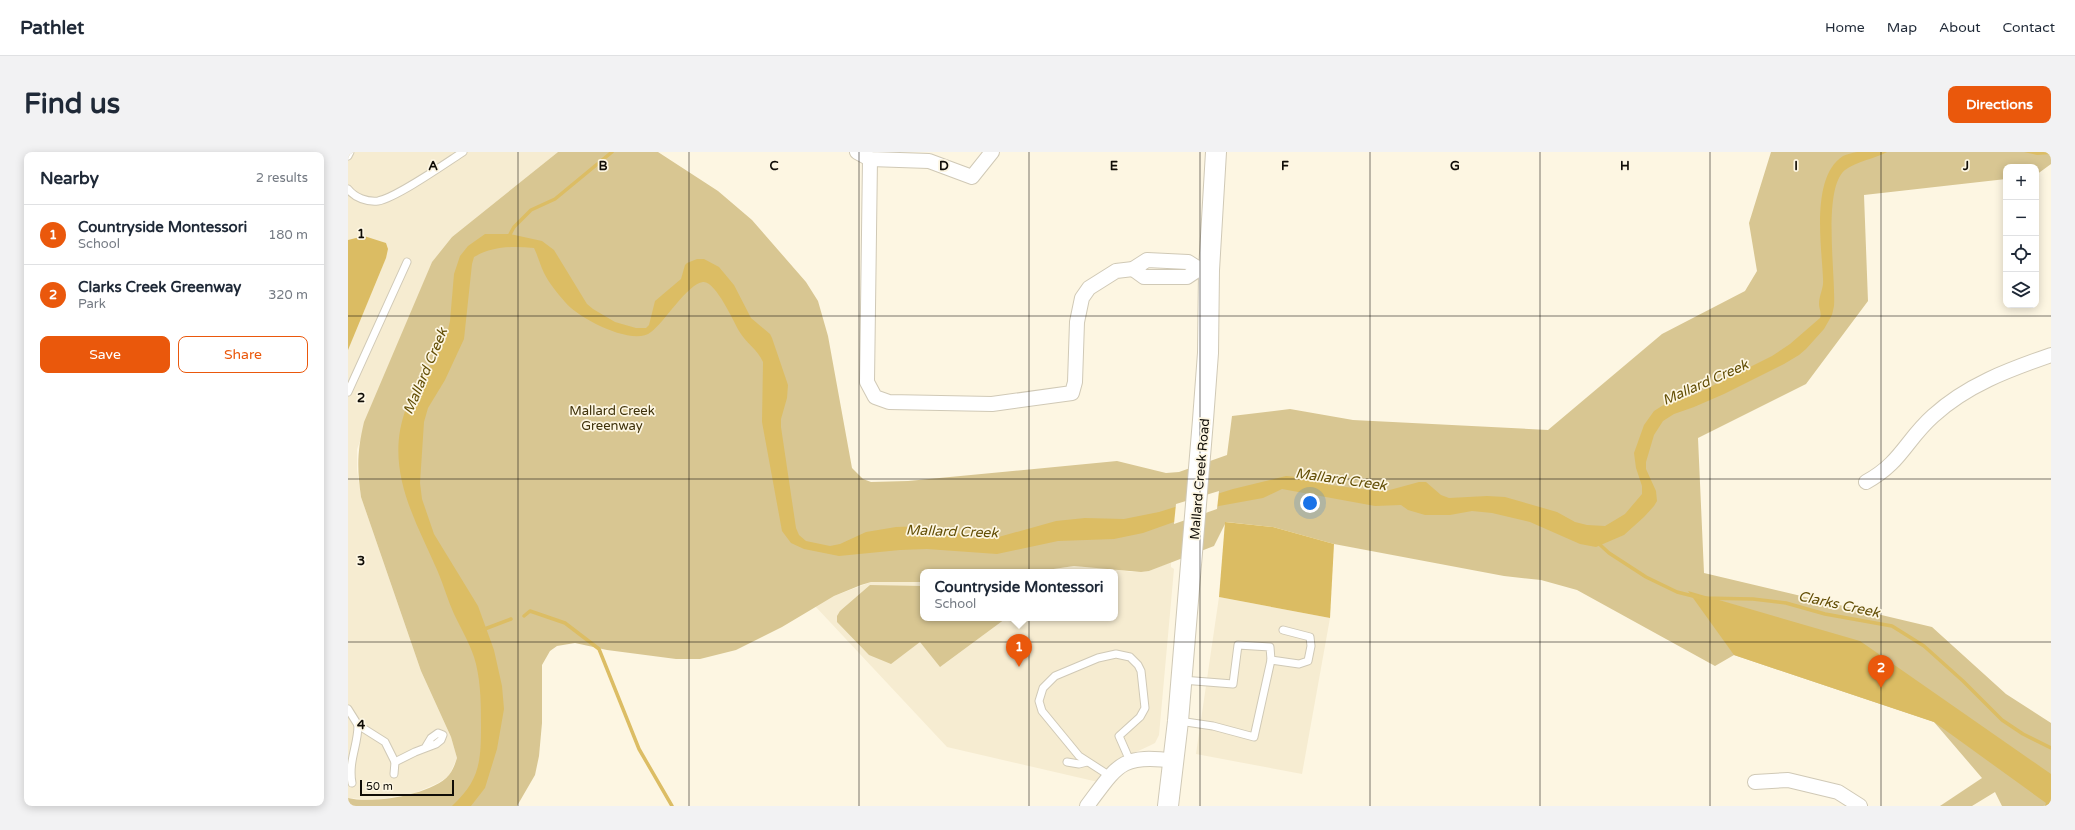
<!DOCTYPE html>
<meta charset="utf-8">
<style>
:root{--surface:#fff;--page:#f2f2f3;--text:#1f2937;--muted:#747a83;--line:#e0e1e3;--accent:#ea580c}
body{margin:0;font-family:"Varela Round",sans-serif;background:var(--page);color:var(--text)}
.controls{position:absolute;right:12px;top:12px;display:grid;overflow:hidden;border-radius:8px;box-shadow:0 2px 10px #0003}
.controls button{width:36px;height:36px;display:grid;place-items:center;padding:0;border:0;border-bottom:1px solid var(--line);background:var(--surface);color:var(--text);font:20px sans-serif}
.scale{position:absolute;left:12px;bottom:10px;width:94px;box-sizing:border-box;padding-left:4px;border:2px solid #100d07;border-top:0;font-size:11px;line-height:14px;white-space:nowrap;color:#100d07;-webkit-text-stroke:3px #fdf6e2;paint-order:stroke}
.you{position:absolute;left:962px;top:351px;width:14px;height:14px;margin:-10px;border:3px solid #fff;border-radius:50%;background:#1a73e8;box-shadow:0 0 0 6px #1a73e833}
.badge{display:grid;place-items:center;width:26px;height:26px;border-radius:50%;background:var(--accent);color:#fff;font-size:13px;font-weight:700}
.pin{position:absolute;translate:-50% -33px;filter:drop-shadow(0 1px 2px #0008)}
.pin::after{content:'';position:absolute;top:21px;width:14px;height:12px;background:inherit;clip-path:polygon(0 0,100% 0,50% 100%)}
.popup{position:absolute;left:572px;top:417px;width:198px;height:52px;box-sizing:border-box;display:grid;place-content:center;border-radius:8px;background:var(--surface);filter:drop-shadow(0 1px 3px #0005);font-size:13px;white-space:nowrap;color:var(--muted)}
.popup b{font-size:15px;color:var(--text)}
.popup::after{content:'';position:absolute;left:50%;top:100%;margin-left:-8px;border:8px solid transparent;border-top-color:var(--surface)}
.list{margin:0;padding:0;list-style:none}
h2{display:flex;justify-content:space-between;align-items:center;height:52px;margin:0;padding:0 16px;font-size:17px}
h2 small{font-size:13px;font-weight:400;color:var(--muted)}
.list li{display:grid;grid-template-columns:26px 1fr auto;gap:12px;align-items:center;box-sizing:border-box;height:60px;padding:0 16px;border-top:1px solid var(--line)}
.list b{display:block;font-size:15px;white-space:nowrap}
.list p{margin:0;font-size:13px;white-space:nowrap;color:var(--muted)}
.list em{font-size:13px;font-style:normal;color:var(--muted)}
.actions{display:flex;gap:8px;padding:12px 16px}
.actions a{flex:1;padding:9px 0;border:1px solid var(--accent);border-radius:8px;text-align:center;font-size:14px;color:var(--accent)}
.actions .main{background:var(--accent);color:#fff}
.icon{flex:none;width:22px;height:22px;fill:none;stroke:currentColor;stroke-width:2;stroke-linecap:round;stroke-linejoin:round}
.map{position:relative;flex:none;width:1703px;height:654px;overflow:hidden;border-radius:8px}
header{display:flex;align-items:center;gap:24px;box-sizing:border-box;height:56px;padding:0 20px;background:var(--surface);border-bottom:1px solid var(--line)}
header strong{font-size:19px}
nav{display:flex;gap:22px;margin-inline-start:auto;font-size:14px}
.intro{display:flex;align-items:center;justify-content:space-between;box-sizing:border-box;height:96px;padding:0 24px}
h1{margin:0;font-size:28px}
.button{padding:10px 18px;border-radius:8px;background:var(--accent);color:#fff;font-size:14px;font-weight:700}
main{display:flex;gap:24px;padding:0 24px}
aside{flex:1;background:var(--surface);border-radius:8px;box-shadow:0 2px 10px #0003}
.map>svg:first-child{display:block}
.built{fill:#f6ecd1}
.green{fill:#d8c692}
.forest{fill:#dbbc63}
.water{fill:#dcbd64}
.pier{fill:#fdf6e2}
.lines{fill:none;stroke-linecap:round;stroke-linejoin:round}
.stream{stroke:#dcbd64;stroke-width:3.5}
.lane-casing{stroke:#d0c9b6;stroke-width:9}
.street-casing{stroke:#d0c9b6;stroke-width:16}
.secondary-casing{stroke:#d0c9b6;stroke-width:22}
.lane{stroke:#fff;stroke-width:7}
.street{stroke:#fff;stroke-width:14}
.secondary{stroke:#fff;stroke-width:20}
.grid{fill:none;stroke:#100d07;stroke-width:1;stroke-opacity:0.55}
.labels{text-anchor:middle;stroke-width:3.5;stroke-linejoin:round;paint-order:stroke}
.park-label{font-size:13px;fill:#3e310a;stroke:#fdf6e2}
.street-label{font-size:13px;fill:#100d07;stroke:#fdf6e2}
.water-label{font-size:14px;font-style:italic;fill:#634e05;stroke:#fdf6e2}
.grid-label{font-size:13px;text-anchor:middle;font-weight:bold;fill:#100d07;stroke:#fdf6e2;stroke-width:3.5;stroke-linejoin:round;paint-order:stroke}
</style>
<header>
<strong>Pathlet</strong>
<nav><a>Home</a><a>Map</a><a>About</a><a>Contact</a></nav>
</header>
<div class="intro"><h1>Find us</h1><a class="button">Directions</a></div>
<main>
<aside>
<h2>Nearby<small>2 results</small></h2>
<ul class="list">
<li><span class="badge">1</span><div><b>Countryside Montessori</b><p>School</p></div><em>180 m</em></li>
<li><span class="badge">2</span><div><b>Clarks Creek Greenway</b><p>Park</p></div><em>320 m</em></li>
</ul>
<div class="actions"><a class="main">Save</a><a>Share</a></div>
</aside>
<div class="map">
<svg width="1703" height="654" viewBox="0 0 1703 654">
<rect width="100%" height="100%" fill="#fdf6e2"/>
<!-- built -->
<g class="built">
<polygon points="0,0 210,0 104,85 84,110 9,297 9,318 13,345 73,519 103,585 109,606 101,624 90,631 67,641 29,648 0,646"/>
<polygon points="823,410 823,415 826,417 811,583 807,591 801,594 773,607 750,630 599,595 467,454 486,444 523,430 575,430 575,466 767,466 767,420 685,420 726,414 749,415 784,420 801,419"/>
<polygon points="871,445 982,466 954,622 848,602"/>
</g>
<!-- green -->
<g class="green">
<path d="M210 0H310L370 39 404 68 458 130 470 149 480 184 504 316 515 327 523 330 560 329 769 309 818 321 831 320 879 303 884 264 942 257 1005 268 1200 278 1314 182 1397 139 1409 119 1401 71 1423 0H1703V12L1688 23V15H1658V27L1516 43 1520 149 1458 232 1350 286 1356 421 1584 475 1658 542 1703 571V654H1654L1647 640 1624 654H1592L1634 626 1586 570 1386 503 1367 514 1229 438 1193 428 1156 424 986 392 925 375 878 370 866 394 801 419 793 420 726 414 685 420H575V430H523L513 433 486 444 434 475 388 498 352 507H328L259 498 227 491 209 494 202 499 194 513V571L191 604 187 623 169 654H0V646C25 652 84 643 101 623 105 618 107 612 109 606L103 585 73 519 13 345C9 316 9 300 16 270L84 110 104 85Z"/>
<polygon points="522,433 575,434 575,466 657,467 592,515 572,490 543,512 521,503 489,470 489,464 492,459"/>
</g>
<!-- forest -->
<g class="forest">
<polygon points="16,84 38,91 40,97 38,106 0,198 0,88"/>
<polygon points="877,370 925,375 986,392 982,466 871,445"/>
<polygon points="1340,439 1512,489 1703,622 1703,654 1697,654 1698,651 1586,570 1386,503"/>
</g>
<!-- water -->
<g class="water">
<path d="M1509 0H1539C1526 7 1509 9 1497 18 1474 37 1488 124 1486 154L1484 163 1476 177 1458 197 1451 203 1436 212 1376 242 1346 255 1326 262 1315 269 1306 283 1298 310V317L1308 339 1309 349 1306 354 1296 365 1276 383 1248 395 1232 392 1182 370 1144 361 1124 359 1102 363H1077L1060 358 1053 353 1027 354 934 337 915 346 871 354 795 381 766 387 710 389 649 402 579 397 552 398 491 404 456 397 443 391 434 379 414 270 415 210C410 198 398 191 391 179 386 170 367 128 355 130 339 132 316 171 303 180 285 195 230 166 217 150 210 142 201 131 196 121 192 113 190 104 186 96 165 94 145 94 126 105L124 112 116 187 97 228 80 256 76 270 72 331 74 347 86 382 130 454 146 498 154 534 156 557 149 597 137 636 123 654H104C131 629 133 611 133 575 133 554 133 533 128 512 124 495 114 479 106 462 100 449 96 434 90 420 66 365 35 315 59 254L98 186 102 169 106 122 112 104 120 94 137 82H162L194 89 206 98 239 152 245 157 267 170 288 176H298L301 173 307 149 333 127 337 113 339 111 349 107H356L371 115 386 133 403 166 422 182 424 186 440 233 439 246 433 267V275L448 376 451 383 458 389 482 394 492 392 518 380 548 375 575 374 600 378 627 386H647L708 369 737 366 776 367 811 360 885 337 938 324 960 326 982 333 1029 339H1038L1071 330H1078L1093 343 1101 346 1139 344 1157 345 1209 360 1227 370 1239 373 1257 374 1277 362 1294 342V334L1288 316 1286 301 1296 273 1306 259 1317 252 1348 242 1424 204 1442 192 1472 166C1474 161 1471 157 1471 152 1471 143 1476 136 1475 127 1474 96 1462 25 1495 4 1499 2 1504 1 1509 0Z"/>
<polygon points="1676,0 1703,0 1703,2 1689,3"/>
</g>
<!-- pier -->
<polygon class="pier" points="871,339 869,357 826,372 828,352"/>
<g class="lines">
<!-- stream -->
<g class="stream">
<polyline points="160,86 166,75 183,58 207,47 264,0"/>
<polyline points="1249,390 1261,401 1298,425 1329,440 1353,446 1405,447 1438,451 1477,462 1544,474 1576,494 1615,529 1654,568 1675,582 1703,596"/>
<polyline points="176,464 182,459 217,471 251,497 291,597 324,654"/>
<polyline points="134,478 163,467"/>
</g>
<defs>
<g id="lane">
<polyline points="0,4 2,0"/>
<path d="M0 37C7 46 19 50 30 49 48 46 98 11 115 0"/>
<polyline points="0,240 59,110"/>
<polyline points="834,528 885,532 890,493 922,495 923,508"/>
<polyline points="0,557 10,573 37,590 47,610 46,622"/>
<polyline points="831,569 865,574 906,585 923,508 951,512 960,509 963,494 962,485 935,478"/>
<polyline points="47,610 67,600 88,592 93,588 95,583 90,581 83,586 77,596"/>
<polyline points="719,610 731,612 739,610"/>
<polyline points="762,624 731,604 694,559 691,549 695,536 707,524 750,506 768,502 782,505 790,513 793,519 797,556 792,565 771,584 782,609"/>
<path d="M4 631C0 609 10 594 10 573"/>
</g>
<g id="street">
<polyline points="509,0 522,7 581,9 624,25 644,0"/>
<polyline points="522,7 519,230 527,245 541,250 644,252 724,241 727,230 729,170 734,146 741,136 768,119 785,117 799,108 840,110 851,117 861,118"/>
<polyline points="785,117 796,125 839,125 851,117"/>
<path d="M1518 330C1553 311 1558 288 1585 264 1619 233 1660 218 1703 203"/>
<polyline points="1407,630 1440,628 1490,640 1512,654"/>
<path d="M739 654C769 614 773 601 826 609"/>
</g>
<polyline id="secondary" points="820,654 830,569 855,268 860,201 861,118 868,0"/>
</defs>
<!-- lane casing -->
<use href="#lane" class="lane-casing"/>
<!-- street casing -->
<use href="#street" class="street-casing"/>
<!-- secondary casing -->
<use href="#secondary" class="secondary-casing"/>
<!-- lane -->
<use href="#lane" class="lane"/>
<!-- street -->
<use href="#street" class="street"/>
<!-- secondary -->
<use href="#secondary" class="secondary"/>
</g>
<!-- grid -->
<path class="grid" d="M170 0V654M341 0V654M511 0V654M681 0V654M852 0V654M1022 0V654M1192 0V654M1362 0V654M1533 0V654M0 164H1703M0 327H1703M0 490H1703"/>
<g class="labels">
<!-- park labels -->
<g class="park-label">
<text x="264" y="263">Mallard Creek<tspan x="264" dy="15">Greenway</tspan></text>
</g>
<!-- street labels -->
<g class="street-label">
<text transform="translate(851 327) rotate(-85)" y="5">Mallard Creek Road</text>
</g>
<!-- water labels -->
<g class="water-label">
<text transform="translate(77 219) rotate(-67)" y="5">Mallard Creek</text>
<text transform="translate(1357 230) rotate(-24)" y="5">Mallard Creek</text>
<text transform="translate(993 327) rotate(8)" y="5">Mallard Creek</text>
<text transform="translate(604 379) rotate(2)" y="5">Mallard Creek</text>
<text transform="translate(1491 452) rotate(12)" y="5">Clarks Creek</text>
</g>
</g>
<g class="grid-label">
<text x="85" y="18">A</text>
<text x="255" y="18">B</text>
<text x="426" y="18">C</text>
<text x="596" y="18">D</text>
<text x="766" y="18">E</text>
<text x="937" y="18">F</text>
<text x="1107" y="18">G</text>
<text x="1277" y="18">H</text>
<text x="1448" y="18">I</text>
<text x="1618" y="18">J</text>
<text x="13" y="86">1</text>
<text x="13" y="250">2</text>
<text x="13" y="413">3</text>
<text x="13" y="577">4</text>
</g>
</svg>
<div class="controls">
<button>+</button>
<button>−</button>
<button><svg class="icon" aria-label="locate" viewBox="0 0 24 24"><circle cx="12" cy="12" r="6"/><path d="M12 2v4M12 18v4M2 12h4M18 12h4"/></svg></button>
<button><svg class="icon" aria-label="layers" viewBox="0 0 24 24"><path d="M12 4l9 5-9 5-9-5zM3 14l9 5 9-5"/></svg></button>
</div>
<div class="scale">50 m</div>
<div class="you"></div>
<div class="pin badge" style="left:671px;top:515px">1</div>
<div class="popup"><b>Countryside Montessori</b>School</div>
<div class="pin badge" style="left:1533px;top:536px">2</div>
</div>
</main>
